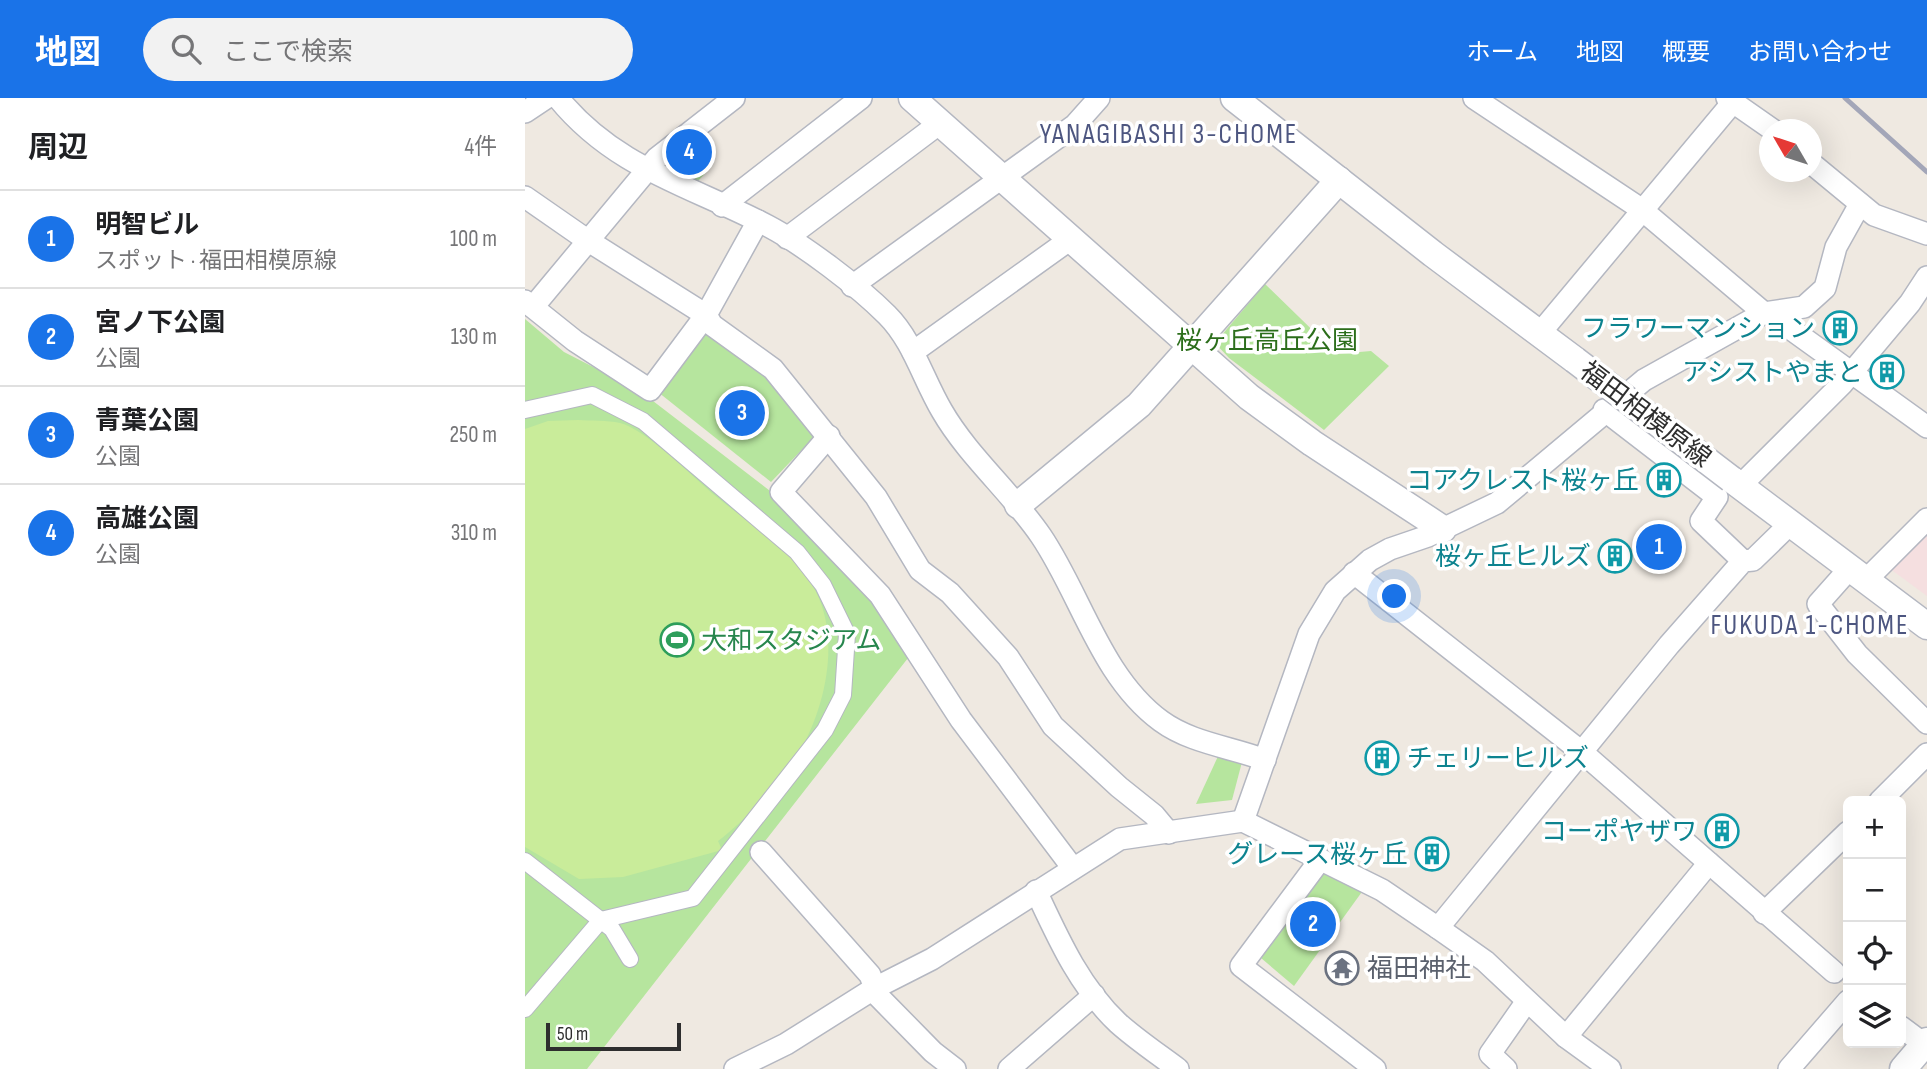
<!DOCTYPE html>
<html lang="ja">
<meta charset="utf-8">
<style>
:root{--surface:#fff;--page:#f2f2f2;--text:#202124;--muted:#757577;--line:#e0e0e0;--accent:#1a73e8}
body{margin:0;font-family:"Sofia Sans Condensed","Noto Sans JP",sans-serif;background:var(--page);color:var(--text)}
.controls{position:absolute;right:21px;bottom:21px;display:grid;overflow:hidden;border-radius:10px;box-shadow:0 7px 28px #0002}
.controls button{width:63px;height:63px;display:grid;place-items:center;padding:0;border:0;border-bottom:2px solid var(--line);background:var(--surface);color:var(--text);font:35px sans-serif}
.compass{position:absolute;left:1234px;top:21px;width:63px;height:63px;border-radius:50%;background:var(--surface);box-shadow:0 7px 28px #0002;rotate:309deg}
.scale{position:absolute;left:21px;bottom:18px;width:135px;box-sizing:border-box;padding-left:7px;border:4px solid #2e2e2e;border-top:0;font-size:19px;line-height:24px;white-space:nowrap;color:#2e2e2e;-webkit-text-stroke:5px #fff;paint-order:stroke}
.you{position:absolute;left:870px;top:499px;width:24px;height:24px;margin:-18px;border:5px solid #fff;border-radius:50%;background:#1a73e8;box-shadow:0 0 0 10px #1a73e833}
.badge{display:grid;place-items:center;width:46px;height:46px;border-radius:50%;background:var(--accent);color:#fff;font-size:23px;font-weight:700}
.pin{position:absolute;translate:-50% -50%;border:4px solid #fff;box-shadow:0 2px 7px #0006}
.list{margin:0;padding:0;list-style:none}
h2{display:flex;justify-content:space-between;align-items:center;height:91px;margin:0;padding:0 28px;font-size:30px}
h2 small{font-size:23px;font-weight:400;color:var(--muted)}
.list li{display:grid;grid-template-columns:46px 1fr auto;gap:21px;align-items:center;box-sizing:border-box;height:98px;padding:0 28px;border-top:2px solid var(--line)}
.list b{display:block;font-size:26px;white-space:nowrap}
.list p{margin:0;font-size:23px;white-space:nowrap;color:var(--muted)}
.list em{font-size:23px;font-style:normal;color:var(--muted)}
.icon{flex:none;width:38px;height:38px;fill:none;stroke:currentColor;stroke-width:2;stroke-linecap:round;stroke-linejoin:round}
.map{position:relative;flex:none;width:1402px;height:971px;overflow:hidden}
header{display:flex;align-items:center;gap:42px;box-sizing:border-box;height:98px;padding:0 35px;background:var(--accent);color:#fff}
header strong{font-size:33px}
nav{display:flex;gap:38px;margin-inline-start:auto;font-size:24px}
.search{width:490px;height:63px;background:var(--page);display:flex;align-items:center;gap:18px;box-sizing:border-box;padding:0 24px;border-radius:38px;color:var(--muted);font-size:26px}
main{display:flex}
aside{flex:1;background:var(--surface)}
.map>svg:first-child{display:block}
.medical{fill:#f5dfe0}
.green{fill:#b6e59e}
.pitch{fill:#c9ec9a}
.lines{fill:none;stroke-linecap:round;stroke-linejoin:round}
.pedestrian-casing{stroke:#b4b7c1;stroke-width:18}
.minor-casing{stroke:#b4b7c1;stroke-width:24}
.tertiary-casing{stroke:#b4b7c1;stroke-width:29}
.pedestrian{stroke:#fff;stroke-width:16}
.minor{stroke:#fff;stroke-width:21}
.tertiary{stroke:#fff;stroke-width:26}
.rail{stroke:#a3a6b8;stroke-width:5}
.tertiary-bridge-casing{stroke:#b4b7c1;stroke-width:29;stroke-linecap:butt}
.tertiary-bridge{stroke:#fff;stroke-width:26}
.labels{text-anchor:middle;stroke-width:7;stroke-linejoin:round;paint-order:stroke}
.culture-label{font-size:26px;fill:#0d838f;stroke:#fff;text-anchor:end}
.park-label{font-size:26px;fill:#2c6e1b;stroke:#fff}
.street-label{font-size:26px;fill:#2e2e2e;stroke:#fff}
.leisure-label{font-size:26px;fill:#27864d;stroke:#fff;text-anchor:start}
.worship-label{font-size:26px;fill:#5b616d;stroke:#fff;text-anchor:start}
.neighbourhood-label{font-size:28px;letter-spacing:2px;fill:#4d5680;stroke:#fff}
</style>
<header>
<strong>地図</strong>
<div class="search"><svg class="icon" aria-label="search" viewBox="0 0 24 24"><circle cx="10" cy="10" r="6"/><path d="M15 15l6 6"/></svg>ここで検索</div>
<nav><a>ホーム</a><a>地図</a><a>概要</a><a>お問い合わせ</a></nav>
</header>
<main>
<aside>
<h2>周辺<small>4件</small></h2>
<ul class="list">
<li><span class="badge">1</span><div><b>明智ビル</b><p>スポット · 福田相模原線</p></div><em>100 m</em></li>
<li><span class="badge">2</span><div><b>宮ノ下公園</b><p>公園</p></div><em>130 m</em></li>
<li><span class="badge">3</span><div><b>青葉公園</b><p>公園</p></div><em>250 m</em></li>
<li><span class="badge">4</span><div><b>高雄公園</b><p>公園</p></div><em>310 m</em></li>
</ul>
</aside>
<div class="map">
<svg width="1402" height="971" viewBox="0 0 1402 971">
<rect width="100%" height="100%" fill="#efe9e1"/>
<!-- medical -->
<polygon class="medical" points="1402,433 1402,498 1364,470"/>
<!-- green -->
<g class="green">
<polygon points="168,42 187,68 173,83 136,66"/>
<polygon points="740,186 812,256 846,253 864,268 799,332 704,260 690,245"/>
<polygon points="0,221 39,254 115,293 253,399 343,491 383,560 62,971 0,971"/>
<polygon points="181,234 247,283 291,337 246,384 133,294"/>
<polygon points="695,654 717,664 707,702 671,706"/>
<polygon points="799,773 839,791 769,888 736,860"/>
</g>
<!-- pitch -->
<path class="pitch" d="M53 322C66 323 82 322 95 325 120 331 167 378 188 396 223 425 270 453 291 494 315 541 301 608 275 653 258 682 220 723 193 743L197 752 98 779 54 781 0 749V331L23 323Z"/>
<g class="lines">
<defs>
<g id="pedestrian">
<polyline points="0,312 67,297 118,323 272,454 298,487 322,536 318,597 300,632 168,800 76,822 0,911"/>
<polyline points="0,763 87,831 105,861"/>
</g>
<g id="minor">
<path d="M33 0C91 71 165 87 243 128 279 147 333 188 362 217 388 243 398 281 417 313 443 358 486 394 516 438 556 497 576 579 636 623 666 645 706 649 740 662"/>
<polyline points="949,0 1116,111 1239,215"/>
<polyline points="1202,0 1248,32"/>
<polyline points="0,14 21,0"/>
<polyline points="1286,65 1349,117 1402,136"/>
<polyline points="0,99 62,142 181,217 187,227 248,271 351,399 395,472 425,495 483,559 528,628 594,689 629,717 644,735"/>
<polyline points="197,108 336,0"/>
<polyline points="262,140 415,25"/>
<polyline points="327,188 550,27 574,0"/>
<polyline points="0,203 50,243 125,292 181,217 233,123"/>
<polyline points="8,209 132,60 209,0"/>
<polyline points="1245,216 1402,329"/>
<polyline points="1015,235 1208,4"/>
<polyline points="388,254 547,140"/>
<polyline points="1079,312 1192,399 1176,423 1218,463"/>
<polyline points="304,338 256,394 355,497 436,622 547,769"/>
<polyline points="1215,388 1317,286 1385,205 1402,179"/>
<polyline points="1325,470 1293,506 1332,556 1402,625"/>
<polyline points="829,475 1058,655 1309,874"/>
<polyline points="1341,482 1402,421"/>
<polyline points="1355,703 1402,656"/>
<polyline points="718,723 784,536 810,493 845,462 865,451 903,438 972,405 1119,282 1239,215 1279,209 1300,190 1311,149 1335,106"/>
<polyline points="236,754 345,877 353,898 408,954 430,971"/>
<polyline points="795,762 716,868 850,971"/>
<path d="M511 793C533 840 554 888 593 925 612 942 633 956 653 971"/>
<polyline points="1239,815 1323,734"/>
<polyline points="913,830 1144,547 1218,463 1228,462 1265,426"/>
<polyline points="1376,929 1399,946"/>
<polyline points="1041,939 1184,765"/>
<polyline points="210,971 261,946 350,890 407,861 595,741 718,723 857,792 913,830 960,863 1041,939 1085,971"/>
<polyline points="484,971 569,897"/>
<polyline points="981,971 965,956 1002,903"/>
<polyline points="1264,971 1323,903"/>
</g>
<g id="tertiary">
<polyline points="387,0 724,299 787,345 918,431"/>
<polyline points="709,0 908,156 1050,262"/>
<polyline points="1206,381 1402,528"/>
<polyline points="493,407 614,307 814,82"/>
<polyline points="1378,971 1402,943"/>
</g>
</defs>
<!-- pedestrian casing -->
<use href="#pedestrian" class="pedestrian-casing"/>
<!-- minor casing -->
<use href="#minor" class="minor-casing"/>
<!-- tertiary casing -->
<use href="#tertiary" class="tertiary-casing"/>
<!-- pedestrian -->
<use href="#pedestrian" class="pedestrian"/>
<!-- minor -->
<use href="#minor" class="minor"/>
<!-- tertiary -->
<use href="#tertiary" class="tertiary"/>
<!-- rail -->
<polyline class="rail" points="1320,0 1402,74"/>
<defs>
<polyline id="tertiary-bridge" points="1050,262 1206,381"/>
</defs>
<!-- tertiary-bridge casing -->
<use href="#tertiary-bridge" class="tertiary-bridge-casing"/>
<!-- tertiary-bridge -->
<use href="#tertiary-bridge" class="tertiary-bridge"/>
</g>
<!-- icons -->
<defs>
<symbol id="building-ring" viewBox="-11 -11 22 22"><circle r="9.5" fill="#fff" stroke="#0f9aa8" stroke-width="1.5"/><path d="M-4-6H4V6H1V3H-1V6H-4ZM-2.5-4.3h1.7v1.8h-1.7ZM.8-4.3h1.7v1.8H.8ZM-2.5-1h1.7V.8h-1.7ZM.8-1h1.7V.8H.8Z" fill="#0f9aa8"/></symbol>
<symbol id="stadium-ring" viewBox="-11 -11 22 22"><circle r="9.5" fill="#fff" stroke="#2e9e5b" stroke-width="1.5"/><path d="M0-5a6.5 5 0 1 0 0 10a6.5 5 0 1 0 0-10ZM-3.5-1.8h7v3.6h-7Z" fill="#2e9e5b"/></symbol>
<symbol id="temple-ring" viewBox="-11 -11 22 22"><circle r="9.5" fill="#fff" stroke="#6b7280" stroke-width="1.5"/><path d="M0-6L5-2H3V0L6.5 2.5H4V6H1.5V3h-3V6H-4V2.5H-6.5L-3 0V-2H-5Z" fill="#6b7280"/></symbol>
</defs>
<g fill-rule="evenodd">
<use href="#building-ring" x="1296" y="211" width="38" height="38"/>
<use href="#building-ring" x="1343" y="255" width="38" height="38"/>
<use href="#building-ring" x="1120" y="363" width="38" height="38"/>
<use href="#building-ring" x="1071" y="439" width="38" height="38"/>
<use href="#stadium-ring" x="133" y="523" width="38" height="38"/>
<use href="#building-ring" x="838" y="641" width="38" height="38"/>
<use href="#building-ring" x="1178" y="714" width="38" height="38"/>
<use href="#building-ring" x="888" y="737" width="38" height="38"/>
<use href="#temple-ring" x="798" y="851" width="38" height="38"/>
</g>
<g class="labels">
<!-- culture labels -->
<g class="culture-label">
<text x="1290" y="239">フラワーマンション</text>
<text x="1338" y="283">アシストやまと</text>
<text x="1114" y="391">コアクレスト桜ヶ丘</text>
<text x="1066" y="467">桜ヶ丘ヒルズ</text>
<text x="882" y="669" text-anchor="start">チェリーヒルズ</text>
<text x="1172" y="742">コーポヤザワ</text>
<text x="883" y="765">グレース桜ヶ丘</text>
</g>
<!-- park labels -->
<g class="park-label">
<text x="742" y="251">桜ヶ丘高丘公園</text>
</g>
<!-- street labels -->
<g class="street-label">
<text transform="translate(1121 316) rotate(37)" y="9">福田相模原線</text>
</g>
<!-- leisure labels -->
<g class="leisure-label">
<text x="176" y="551">大和スタジアム</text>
</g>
<!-- worship labels -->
<g class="worship-label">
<text x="842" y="879">福田神社</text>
</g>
<!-- neighbourhood labels -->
<g class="neighbourhood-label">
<text x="644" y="45">YANAGIBASHI 3-CHOME</text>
<text x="1285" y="536">FUKUDA 1-CHOME</text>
</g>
</g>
</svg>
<div class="controls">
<button>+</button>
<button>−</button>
<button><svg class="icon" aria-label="locate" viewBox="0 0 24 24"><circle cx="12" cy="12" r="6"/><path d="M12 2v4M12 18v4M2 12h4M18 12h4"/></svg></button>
<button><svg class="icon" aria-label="layers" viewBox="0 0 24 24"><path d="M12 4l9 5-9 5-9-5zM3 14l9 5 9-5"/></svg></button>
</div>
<svg class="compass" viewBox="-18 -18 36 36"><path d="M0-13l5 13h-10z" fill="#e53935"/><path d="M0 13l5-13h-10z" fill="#757577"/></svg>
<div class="scale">50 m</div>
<div class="you"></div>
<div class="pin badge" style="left:1134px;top:449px">1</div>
<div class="pin badge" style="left:788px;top:826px">2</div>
<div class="pin badge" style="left:217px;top:315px">3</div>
<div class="pin badge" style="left:164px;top:54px">4</div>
</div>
</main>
